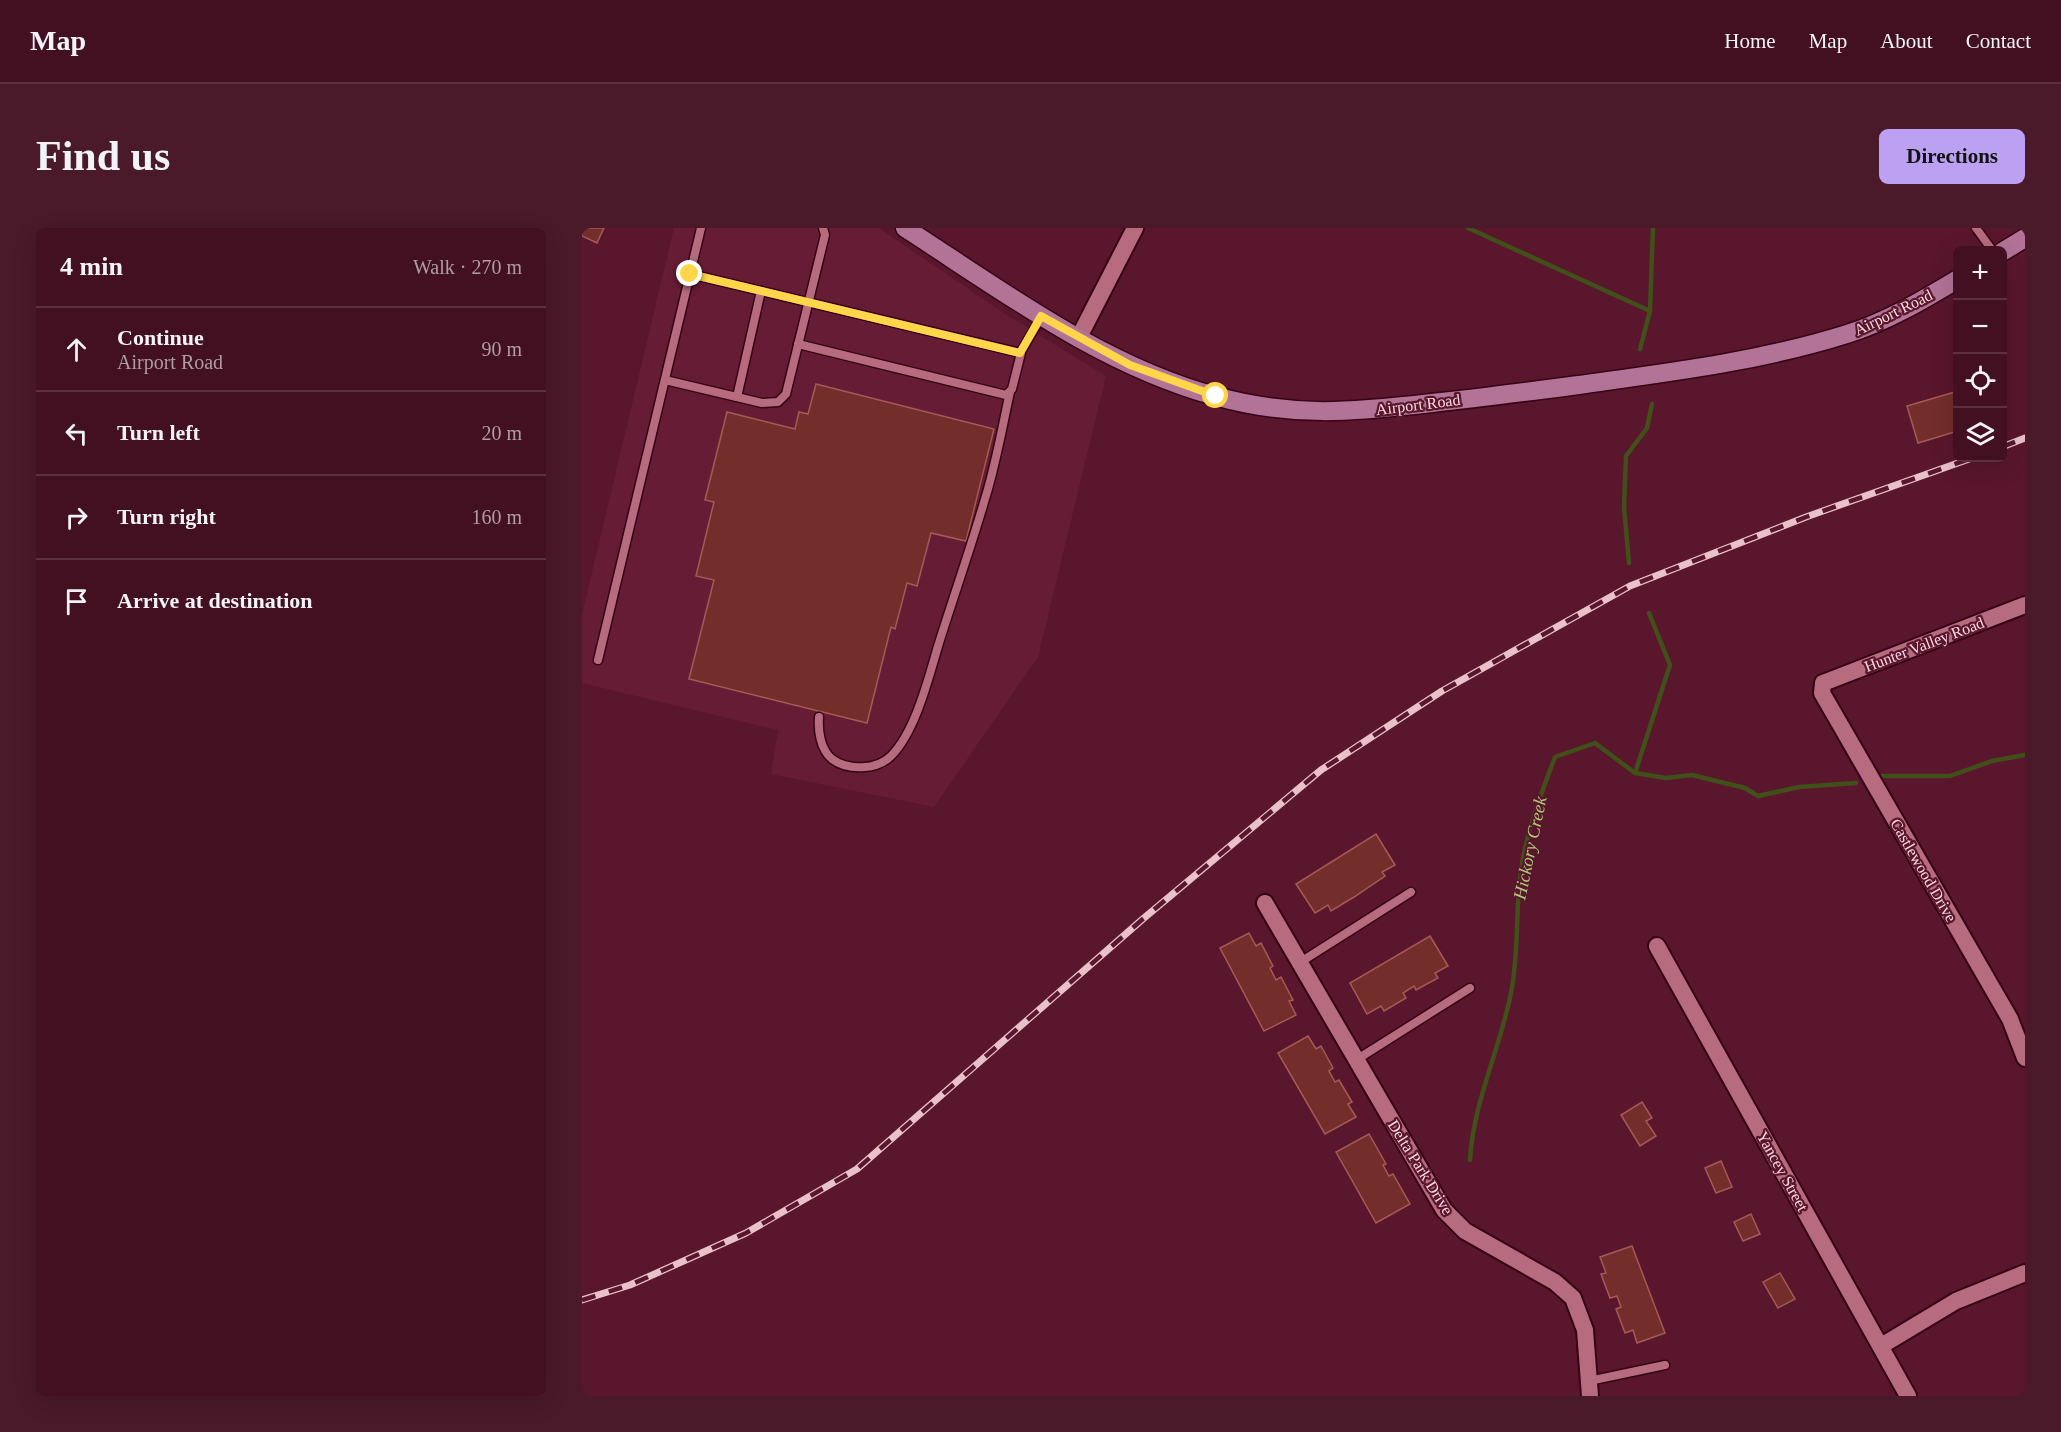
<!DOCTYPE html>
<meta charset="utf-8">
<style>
:root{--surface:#431022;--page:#4a192a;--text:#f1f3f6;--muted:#af9da5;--line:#5b3040;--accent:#bca0f2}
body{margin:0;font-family:Georgia,serif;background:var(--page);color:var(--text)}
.controls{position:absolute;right:18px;top:18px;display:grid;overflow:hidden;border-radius:9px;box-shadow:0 6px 24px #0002}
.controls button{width:54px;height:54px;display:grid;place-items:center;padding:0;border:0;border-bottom:2px solid var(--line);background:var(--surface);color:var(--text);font:30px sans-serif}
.stop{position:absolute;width:18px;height:18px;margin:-14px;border:4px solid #ffd54a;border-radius:50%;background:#fff}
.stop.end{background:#ffd54a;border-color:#fff;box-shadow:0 2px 6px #0008}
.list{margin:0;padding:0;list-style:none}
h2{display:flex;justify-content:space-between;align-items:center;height:78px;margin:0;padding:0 24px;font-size:26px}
h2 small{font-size:20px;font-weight:400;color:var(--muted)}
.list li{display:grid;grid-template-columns:39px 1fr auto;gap:18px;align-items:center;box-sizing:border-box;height:84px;padding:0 24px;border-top:2px solid var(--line)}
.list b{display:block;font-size:22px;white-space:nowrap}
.list p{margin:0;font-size:20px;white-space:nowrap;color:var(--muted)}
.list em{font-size:20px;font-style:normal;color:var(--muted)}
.icon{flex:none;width:33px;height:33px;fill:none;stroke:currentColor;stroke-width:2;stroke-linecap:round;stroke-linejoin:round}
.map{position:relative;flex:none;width:1443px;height:1168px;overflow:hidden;border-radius:9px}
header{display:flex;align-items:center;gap:36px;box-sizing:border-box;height:84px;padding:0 30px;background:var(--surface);border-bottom:2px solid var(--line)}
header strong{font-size:28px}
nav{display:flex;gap:33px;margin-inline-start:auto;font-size:21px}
.intro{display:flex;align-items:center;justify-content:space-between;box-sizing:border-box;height:144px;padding:0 36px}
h1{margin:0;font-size:42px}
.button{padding:15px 27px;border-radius:9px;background:var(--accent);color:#111;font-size:21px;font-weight:700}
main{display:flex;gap:36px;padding:0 36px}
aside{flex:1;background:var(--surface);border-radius:9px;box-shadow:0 6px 24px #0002}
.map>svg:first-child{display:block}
.built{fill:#671c35}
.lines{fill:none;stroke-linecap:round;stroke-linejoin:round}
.stream{stroke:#405018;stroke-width:4.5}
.building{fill:#732d2b;stroke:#a65a56;stroke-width:1.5}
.lane-casing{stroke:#360416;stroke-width:11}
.street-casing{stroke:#360416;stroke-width:20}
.secondary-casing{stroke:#360416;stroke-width:21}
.lane{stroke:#b76b7e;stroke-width:8}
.street{stroke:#b76b7e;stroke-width:16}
.secondary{stroke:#b27396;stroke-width:18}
.rail-casing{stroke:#e8c1ca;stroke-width:7}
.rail{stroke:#59162d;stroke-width:4.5;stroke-dasharray:14;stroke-linecap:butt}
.route{stroke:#ffd54a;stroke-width:8}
.labels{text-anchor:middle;stroke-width:4.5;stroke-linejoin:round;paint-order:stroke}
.street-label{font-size:16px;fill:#fcd9e0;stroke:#59162d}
.water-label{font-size:18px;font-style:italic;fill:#afcb78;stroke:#59162d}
</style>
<header>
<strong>Map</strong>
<nav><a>Home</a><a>Map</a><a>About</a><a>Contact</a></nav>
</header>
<div class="intro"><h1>Find us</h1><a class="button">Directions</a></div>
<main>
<aside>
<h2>4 min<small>Walk · 270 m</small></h2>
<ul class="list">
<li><svg class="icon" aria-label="ahead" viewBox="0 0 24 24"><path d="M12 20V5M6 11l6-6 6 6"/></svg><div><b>Continue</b><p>Airport Road</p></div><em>90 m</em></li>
<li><svg class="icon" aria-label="left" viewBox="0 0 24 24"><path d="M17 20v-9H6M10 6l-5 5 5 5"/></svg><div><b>Turn left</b></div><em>20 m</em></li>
<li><svg class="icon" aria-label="right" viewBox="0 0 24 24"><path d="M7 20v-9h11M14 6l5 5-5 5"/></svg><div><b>Turn right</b></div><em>160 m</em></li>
<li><svg class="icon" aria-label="arrive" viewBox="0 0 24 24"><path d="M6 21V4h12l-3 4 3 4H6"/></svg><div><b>Arrive at destination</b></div></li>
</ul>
</aside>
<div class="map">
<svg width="1443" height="1168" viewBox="0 0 1443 1168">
<rect width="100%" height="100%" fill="#59162d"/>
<!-- built -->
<polygon class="built" points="92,0 297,0 423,86 524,148 456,429 352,579 189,546 196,502 0,455 0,386"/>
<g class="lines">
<!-- stream -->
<g class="stream">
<polyline points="886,0 1068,83"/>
<polyline points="1058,121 1068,83 1071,0"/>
<polyline points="1047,335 1042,279 1044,228 1065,200 1070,176"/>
<polyline points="1053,545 1088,437 1067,385"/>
<polyline points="1300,548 1368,548 1410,533 1443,527"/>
<path d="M888 932C891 875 918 821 929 765 936 730 934 696 937 661 940 616 957 571 973 529L1013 515 1053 545 1084 550 1110 547 1163 560 1176 568 1217 559 1274 555"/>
</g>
</g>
<!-- building -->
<g class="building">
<polygon points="0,0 22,0 15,15 0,8"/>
<polygon points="234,156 412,201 384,313 349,305 335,358 325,355 313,401 309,399 285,495 107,451 132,352 114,348 132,274 123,272 145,184 213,201 217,184 226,186"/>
<polygon points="1376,163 1376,203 1336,215 1325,178"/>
<polygon points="794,606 813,637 800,644 803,648 772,669 749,683 746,677 733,685 714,656"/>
<polygon points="667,705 674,718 679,715 691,738 688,740 694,752 699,749 711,772 707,773 714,787 682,803 638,720"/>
<polygon points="848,708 866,738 853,745 856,750 834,762 832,758 821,765 824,770 802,783 799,778 785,786 768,755"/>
<polygon points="726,808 734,821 739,818 751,840 747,843 753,854 757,852 770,874 766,876 774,889 743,906 696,825"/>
<polygon points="1060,874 1070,890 1064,893 1074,908 1058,918 1039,887"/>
<polygon points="787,906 804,936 801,937 807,948 811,946 828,976 794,995 754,924"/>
<polygon points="1139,933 1150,959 1134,965 1123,940"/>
<polygon points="1169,986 1178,1006 1161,1013 1152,994"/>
<polygon points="1050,1018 1083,1105 1055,1115 1051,1102 1043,1105 1034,1081 1039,1079 1035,1068 1028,1070 1019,1046 1024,1045 1018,1029"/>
<polygon points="1198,1045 1213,1071 1196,1080 1181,1054"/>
</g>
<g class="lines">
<defs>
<g id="lane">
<polyline points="1394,0 1410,22"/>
<polyline points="108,46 439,125 430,161 424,167 216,116"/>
<polyline points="438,125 460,88"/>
<polyline points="83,152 180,175 196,174 204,166 243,7 241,0"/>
<polyline points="155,169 179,63"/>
<polyline points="16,432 119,0"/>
<path d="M237 489C236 502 238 521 250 531 266 543 295 542 309 528 334 503 347 448 357 415 372 367 389 319 403 271 414 236 420 200 428 164"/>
<polyline points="717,735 829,664"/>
<polyline points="774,832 888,760"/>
<polyline points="1007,1153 1083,1137"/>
</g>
<g id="street">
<polyline points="497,109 553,0"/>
<polyline points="1443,377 1241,455 1240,465 1428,791 1443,830"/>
<polyline points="683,675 862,982 883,1003 973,1054 991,1070 1003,1102 1008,1168"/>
<polyline points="1075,718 1326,1168"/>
<polyline points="1299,1118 1374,1073 1443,1045"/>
</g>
<g id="secondary">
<path d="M323 0C421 63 519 137 633 168 712 190 770 184 850 175 897 170 943 164 989 158 1082 145 1176 134 1265 106 1304 94 1341 72 1376 51"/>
<polyline points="1420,24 1443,10"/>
</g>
</defs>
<!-- lane casing -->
<use href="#lane" class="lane-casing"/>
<!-- street casing -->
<use href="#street" class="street-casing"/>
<!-- secondary casing -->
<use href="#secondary" class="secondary-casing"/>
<!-- lane -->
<use href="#lane" class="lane"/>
<!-- street -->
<use href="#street" class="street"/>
<!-- secondary -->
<use href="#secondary" class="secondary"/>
<defs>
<g id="rail">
<polyline points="1420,219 1443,210"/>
<polyline points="0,1072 48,1057 164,1005 275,941 562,690 739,542 860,463 1048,358 1224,289 1390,230"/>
</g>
</defs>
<!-- rail casing -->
<use href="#rail" class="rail-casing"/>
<!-- rail -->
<use href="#rail" class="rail"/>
</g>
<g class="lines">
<!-- route -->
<polyline class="route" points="108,46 438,125 459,88 548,137 634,168"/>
</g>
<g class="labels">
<!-- street labels -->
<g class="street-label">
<text transform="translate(1311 84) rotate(-26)" y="6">Airport Road</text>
<text transform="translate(836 176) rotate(-7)" y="6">Airport Road</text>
<text transform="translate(1342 416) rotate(-21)" y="6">Hunter Valley Road</text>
<text transform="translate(1342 642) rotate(60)" y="6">Castlewood Drive</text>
<text transform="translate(839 939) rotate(58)" y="6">Delta Park Drive</text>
<text transform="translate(1201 943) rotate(61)" y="6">Yancey Street</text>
</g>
<!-- water labels -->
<g class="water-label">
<text transform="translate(948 620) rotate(-78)" y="6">Hickory Creek</text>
</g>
</g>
</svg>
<div class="controls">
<button>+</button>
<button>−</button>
<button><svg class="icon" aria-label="locate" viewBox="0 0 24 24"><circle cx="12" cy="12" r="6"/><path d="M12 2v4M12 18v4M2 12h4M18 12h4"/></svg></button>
<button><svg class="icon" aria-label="layers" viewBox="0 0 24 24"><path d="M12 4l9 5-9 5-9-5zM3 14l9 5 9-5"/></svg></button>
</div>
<div class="stop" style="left:634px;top:168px"></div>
<div class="stop end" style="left:108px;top:46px"></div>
</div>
</main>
